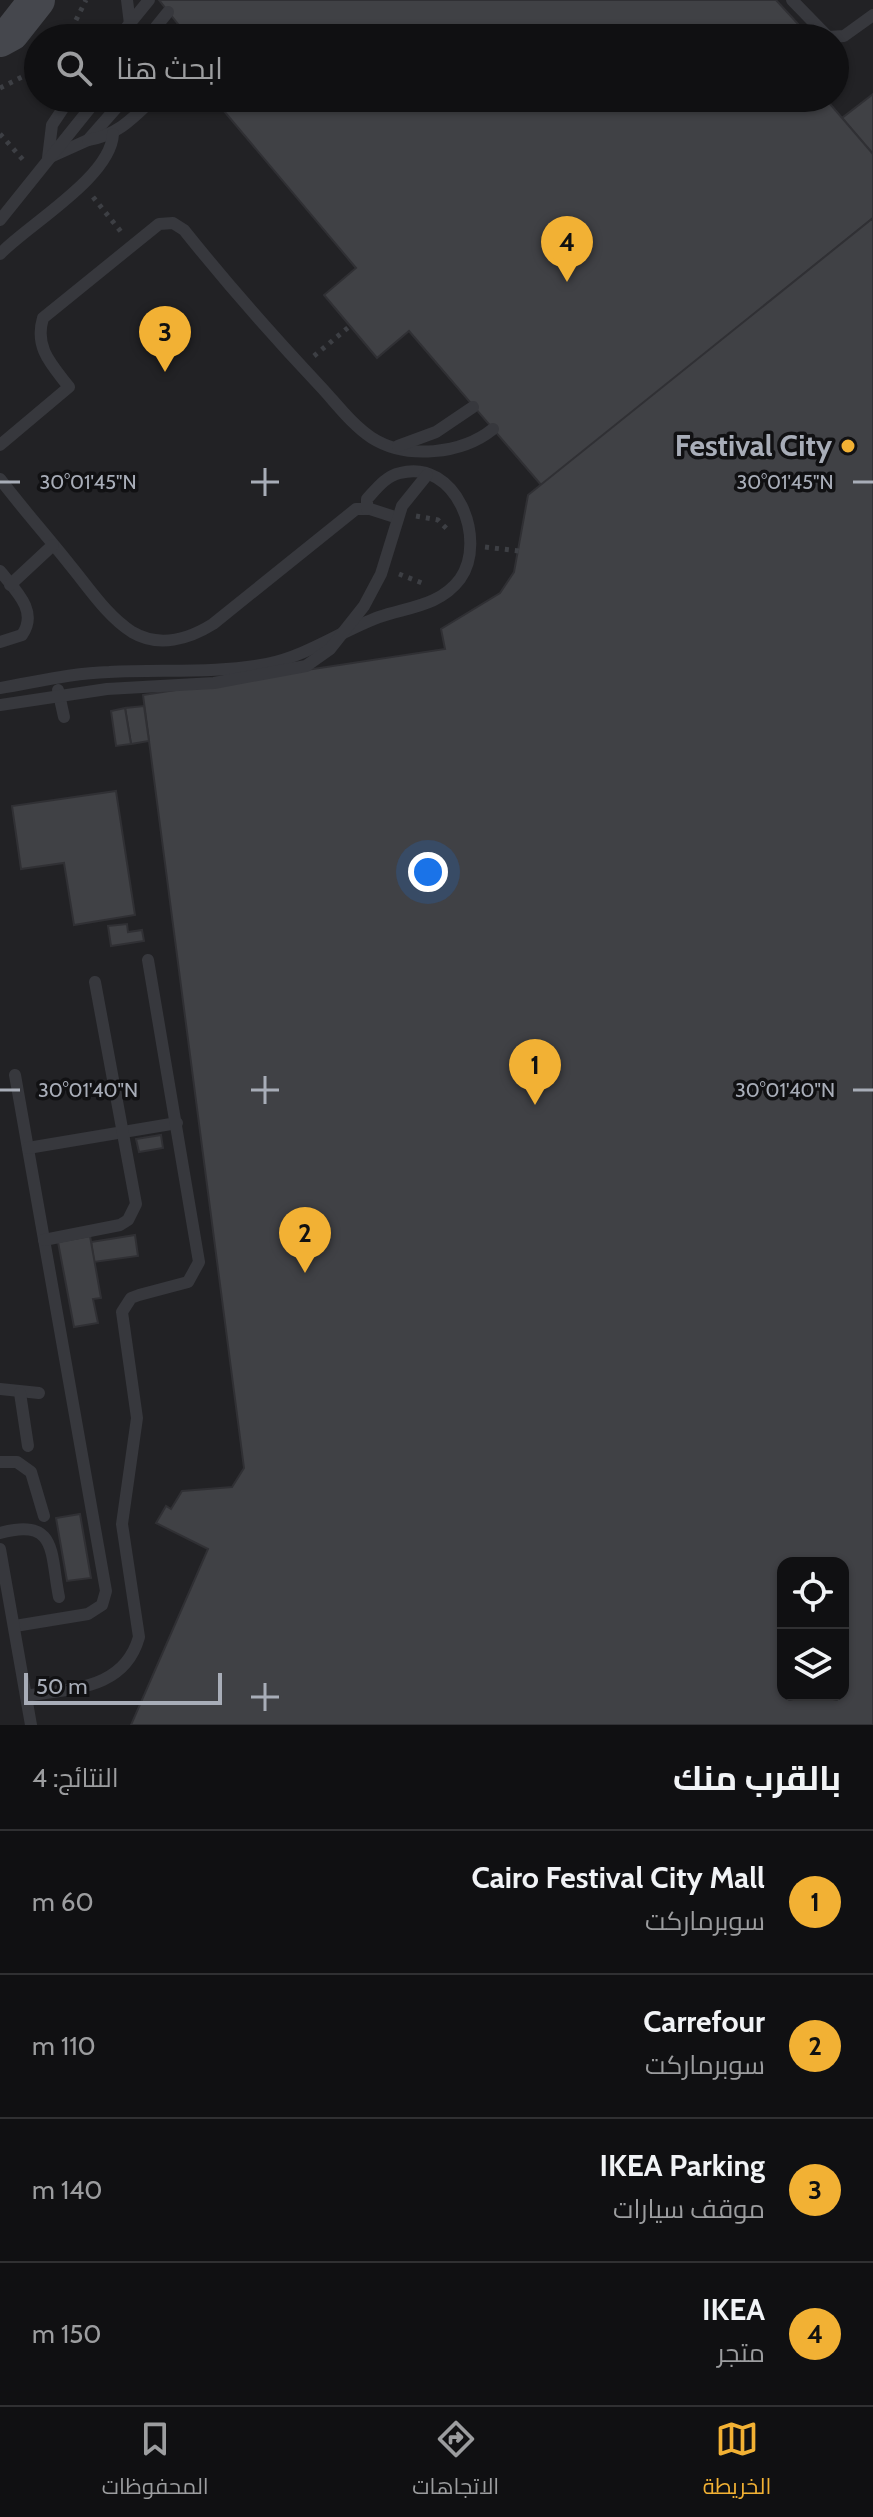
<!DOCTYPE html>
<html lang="ar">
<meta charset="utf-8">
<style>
:root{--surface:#101012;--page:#19191b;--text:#f1f3f6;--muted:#9c9d9f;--line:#303032;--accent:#f2b134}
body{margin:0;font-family:Cabin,Cairo,sans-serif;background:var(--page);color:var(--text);direction:rtl}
.controls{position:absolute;right:24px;bottom:24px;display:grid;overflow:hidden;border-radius:16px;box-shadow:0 2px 6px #0004}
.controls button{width:72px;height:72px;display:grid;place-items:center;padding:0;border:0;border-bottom:2px solid var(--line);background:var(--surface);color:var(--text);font:40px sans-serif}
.scale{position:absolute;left:24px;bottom:20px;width:198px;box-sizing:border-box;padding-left:8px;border:4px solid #a8adb8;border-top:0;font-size:22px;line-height:28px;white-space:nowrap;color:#a8adb8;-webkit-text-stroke:6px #111113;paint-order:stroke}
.you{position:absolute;left:428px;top:872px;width:28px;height:28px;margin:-20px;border:6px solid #fff;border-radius:50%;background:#1a73e8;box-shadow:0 0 0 12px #1a73e833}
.badge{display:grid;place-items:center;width:52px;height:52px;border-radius:50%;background:var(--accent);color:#111;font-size:26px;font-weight:700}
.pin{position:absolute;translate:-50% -66px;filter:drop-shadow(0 2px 4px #0008)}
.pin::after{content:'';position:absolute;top:42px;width:28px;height:24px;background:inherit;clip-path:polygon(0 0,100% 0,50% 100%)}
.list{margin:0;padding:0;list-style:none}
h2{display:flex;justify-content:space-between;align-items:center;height:104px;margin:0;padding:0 32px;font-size:34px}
h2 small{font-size:26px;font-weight:400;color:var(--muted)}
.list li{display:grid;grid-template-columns:52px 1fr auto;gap:24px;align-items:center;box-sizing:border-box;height:144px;padding:0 32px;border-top:2px solid var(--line)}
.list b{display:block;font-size:30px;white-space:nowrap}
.list p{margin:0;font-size:26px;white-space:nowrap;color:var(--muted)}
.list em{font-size:26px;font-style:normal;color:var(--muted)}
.icon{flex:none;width:44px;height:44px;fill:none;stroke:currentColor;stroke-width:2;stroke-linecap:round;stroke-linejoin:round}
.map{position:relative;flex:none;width:873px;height:1725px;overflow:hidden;direction:ltr}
.search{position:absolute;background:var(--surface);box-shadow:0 2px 6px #0004;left:24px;right:24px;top:24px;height:88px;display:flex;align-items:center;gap:20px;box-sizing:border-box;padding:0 28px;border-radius:44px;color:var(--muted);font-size:30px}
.sheet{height:680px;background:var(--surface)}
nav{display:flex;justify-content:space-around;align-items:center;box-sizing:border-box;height:112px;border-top:2px solid var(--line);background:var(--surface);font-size:22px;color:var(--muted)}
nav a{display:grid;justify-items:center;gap:4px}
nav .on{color:var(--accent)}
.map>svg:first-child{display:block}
.built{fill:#222225;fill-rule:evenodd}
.building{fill:#404145;stroke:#303034;stroke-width:2;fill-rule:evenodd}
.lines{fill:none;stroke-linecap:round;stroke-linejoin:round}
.path{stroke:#3d3f44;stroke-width:5;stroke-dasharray:4 6;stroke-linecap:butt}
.lane{stroke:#37383d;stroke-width:12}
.secondary{stroke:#45474d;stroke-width:36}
.ticks{fill:none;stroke:#a8adb8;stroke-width:3}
.poi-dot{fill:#f2b134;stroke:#111113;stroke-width:3}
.labels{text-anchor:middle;stroke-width:7;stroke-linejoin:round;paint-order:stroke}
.poi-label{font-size:30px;font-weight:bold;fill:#a8adb8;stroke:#111113;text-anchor:end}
.ticks-label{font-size:20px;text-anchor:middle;fill:#a8adb8;stroke:#111113;stroke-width:7;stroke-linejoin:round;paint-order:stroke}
</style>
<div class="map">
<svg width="873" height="1725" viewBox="0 0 873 1725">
<rect width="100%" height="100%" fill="#161618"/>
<!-- built -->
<path class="built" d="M0 0H873V1725H0ZM38 38H835V98H38ZM783 1563H843V1695H783Z"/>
<!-- building -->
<g class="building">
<polygon points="159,0 776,0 811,38 189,38"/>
<polygon points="873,94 873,154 842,118"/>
<polygon points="213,98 825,98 873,154 873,218 542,486 409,331 377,358 324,295 356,268"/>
<path d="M873 218V1725H131L208 1549 156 1523 166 1506 171 1509 182 1491 232 1487 244 1468 143 695 445 649 441 629 500 593 514 572 528 495ZM783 1563H843V1695H783Z"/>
<polygon points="144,706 149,741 131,744 125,708"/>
<polygon points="125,708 131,744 116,746 111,711"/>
<polygon points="116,791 135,915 74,925 64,863 21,869 12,806"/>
<polygon points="127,924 128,932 142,930 144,941 111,946 108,926"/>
<polygon points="161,1135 163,1148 139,1152 136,1139"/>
<polygon points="135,1235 138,1256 94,1262 91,1242"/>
<polygon points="90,1236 101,1298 93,1299 98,1323 74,1327 58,1242"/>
<polygon points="80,1514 91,1578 67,1581 56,1518"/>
</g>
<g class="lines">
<!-- path -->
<g class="path">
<polyline points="67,38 86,0"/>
<polyline points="0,88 38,69"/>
<polyline points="0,134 25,162"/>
<polyline points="93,197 122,233"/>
<polyline points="314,356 350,326"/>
<polyline points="416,516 438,520 449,531"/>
<polyline points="485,547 519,551"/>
<polyline points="399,574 422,583"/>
</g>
<!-- lane -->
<g class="lane">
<polyline points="127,0 130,24"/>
<polyline points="792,0 828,37 844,36 873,15"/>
<polyline points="118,38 149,0"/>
<polyline points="147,38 168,12"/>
<polyline points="177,38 182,31"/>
<polyline points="70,98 52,125 48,158 88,140 125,98"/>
<path d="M88 140C118 135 133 118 154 98"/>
<polyline points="0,220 98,98"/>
<path d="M0 254C29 224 111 177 113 134"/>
<path d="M0 445 69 387C52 365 34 348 43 318L159 224 173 223 184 230C228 285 273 336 320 386 336 403 352 425 372 438 407 460 462 454 493 429"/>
<polyline points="398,446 436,432 473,407"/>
<path d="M0 479C22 508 47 536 70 565 89 588 107 616 132 632 159 648 189 639 213 624L356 509H370L398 518"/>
<path d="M0 571C15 590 39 611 22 635L0 642"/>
<polyline points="10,585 53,545"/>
<path d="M0 688C36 682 72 673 109 672 162 669 214 674 267 664 307 656 341 631 379 617 408 607 440 606 460 579 488 540 456 458 400 473 386 476 377 488 367 499V509"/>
<polyline points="58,690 64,717"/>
<polyline points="0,705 107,689 214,683 306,666 330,649 364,606 381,574 402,506 427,475"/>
<polyline points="15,1075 106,1591 102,1605 88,1614 15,1626"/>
<polyline points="28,1148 177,1123"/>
<polyline points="44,1240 120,1225 128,1220 136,1204 95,982"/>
<polyline points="0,1389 39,1393"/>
<polyline points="20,1393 28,1446"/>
<polyline points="0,1462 17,1462 31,1472 44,1516"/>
<path d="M0 1533C58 1517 50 1553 59 1597"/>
<polyline points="0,1549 31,1725"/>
<path d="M26 1696C72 1688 124 1690 139 1637L122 1524 137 1418 122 1312 131 1298 139 1295 188 1282 199 1262 148 960"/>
</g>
<!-- secondary -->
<polyline class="secondary" points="0,39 11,33 37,0"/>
</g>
<!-- ticks -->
<path class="ticks" d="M265 468V496M0 482H20M251 482H279M853 482H873M265 1076V1104M0 1090H20M251 1090H279M853 1090H873M265 1683V1711M251 1697H279"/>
<!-- markers -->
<circle class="poi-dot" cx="848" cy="446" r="8"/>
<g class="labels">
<!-- poi labels -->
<g class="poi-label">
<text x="832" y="456">Festival City</text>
</g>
</g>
<g class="ticks-label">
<text x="88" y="489">30°01'45"N</text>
<text x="785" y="489">30°01'45"N</text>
<text x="88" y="1097">30°01'40"N</text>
<text x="785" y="1097">30°01'40"N</text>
</g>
</svg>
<div class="controls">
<button><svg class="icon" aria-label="locate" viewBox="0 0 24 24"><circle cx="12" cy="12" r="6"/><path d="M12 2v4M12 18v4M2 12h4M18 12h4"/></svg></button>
<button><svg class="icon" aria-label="layers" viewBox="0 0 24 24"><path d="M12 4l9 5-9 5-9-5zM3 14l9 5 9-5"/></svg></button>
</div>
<div class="scale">50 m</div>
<div class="you"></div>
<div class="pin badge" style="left:535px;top:1105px">1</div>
<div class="pin badge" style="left:305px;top:1273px">2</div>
<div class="pin badge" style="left:165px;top:372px">3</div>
<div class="pin badge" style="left:567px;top:282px">4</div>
<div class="search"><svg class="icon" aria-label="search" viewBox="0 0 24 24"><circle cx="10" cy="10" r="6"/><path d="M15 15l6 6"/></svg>ابحث هنا</div>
</div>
<section class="sheet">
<h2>بالقرب منك<small>النتائج: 4</small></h2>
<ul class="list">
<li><span class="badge">1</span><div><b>Cairo Festival City Mall</b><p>سوبرماركت</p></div><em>60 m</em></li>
<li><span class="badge">2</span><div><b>Carrefour</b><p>سوبرماركت</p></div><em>110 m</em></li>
<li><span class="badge">3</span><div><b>IKEA Parking</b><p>موقف سيارات</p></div><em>140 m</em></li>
<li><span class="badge">4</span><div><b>IKEA</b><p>متجر</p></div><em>150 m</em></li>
</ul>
</section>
<nav>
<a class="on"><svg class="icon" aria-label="map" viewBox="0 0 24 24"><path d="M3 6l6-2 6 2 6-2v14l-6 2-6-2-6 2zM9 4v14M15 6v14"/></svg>الخريطة</a>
<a><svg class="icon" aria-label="directions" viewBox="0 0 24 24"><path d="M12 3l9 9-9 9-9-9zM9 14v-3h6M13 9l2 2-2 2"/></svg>الاتجاهات</a>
<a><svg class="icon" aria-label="saved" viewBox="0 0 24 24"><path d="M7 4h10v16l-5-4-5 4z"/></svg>المحفوظات</a>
</nav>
